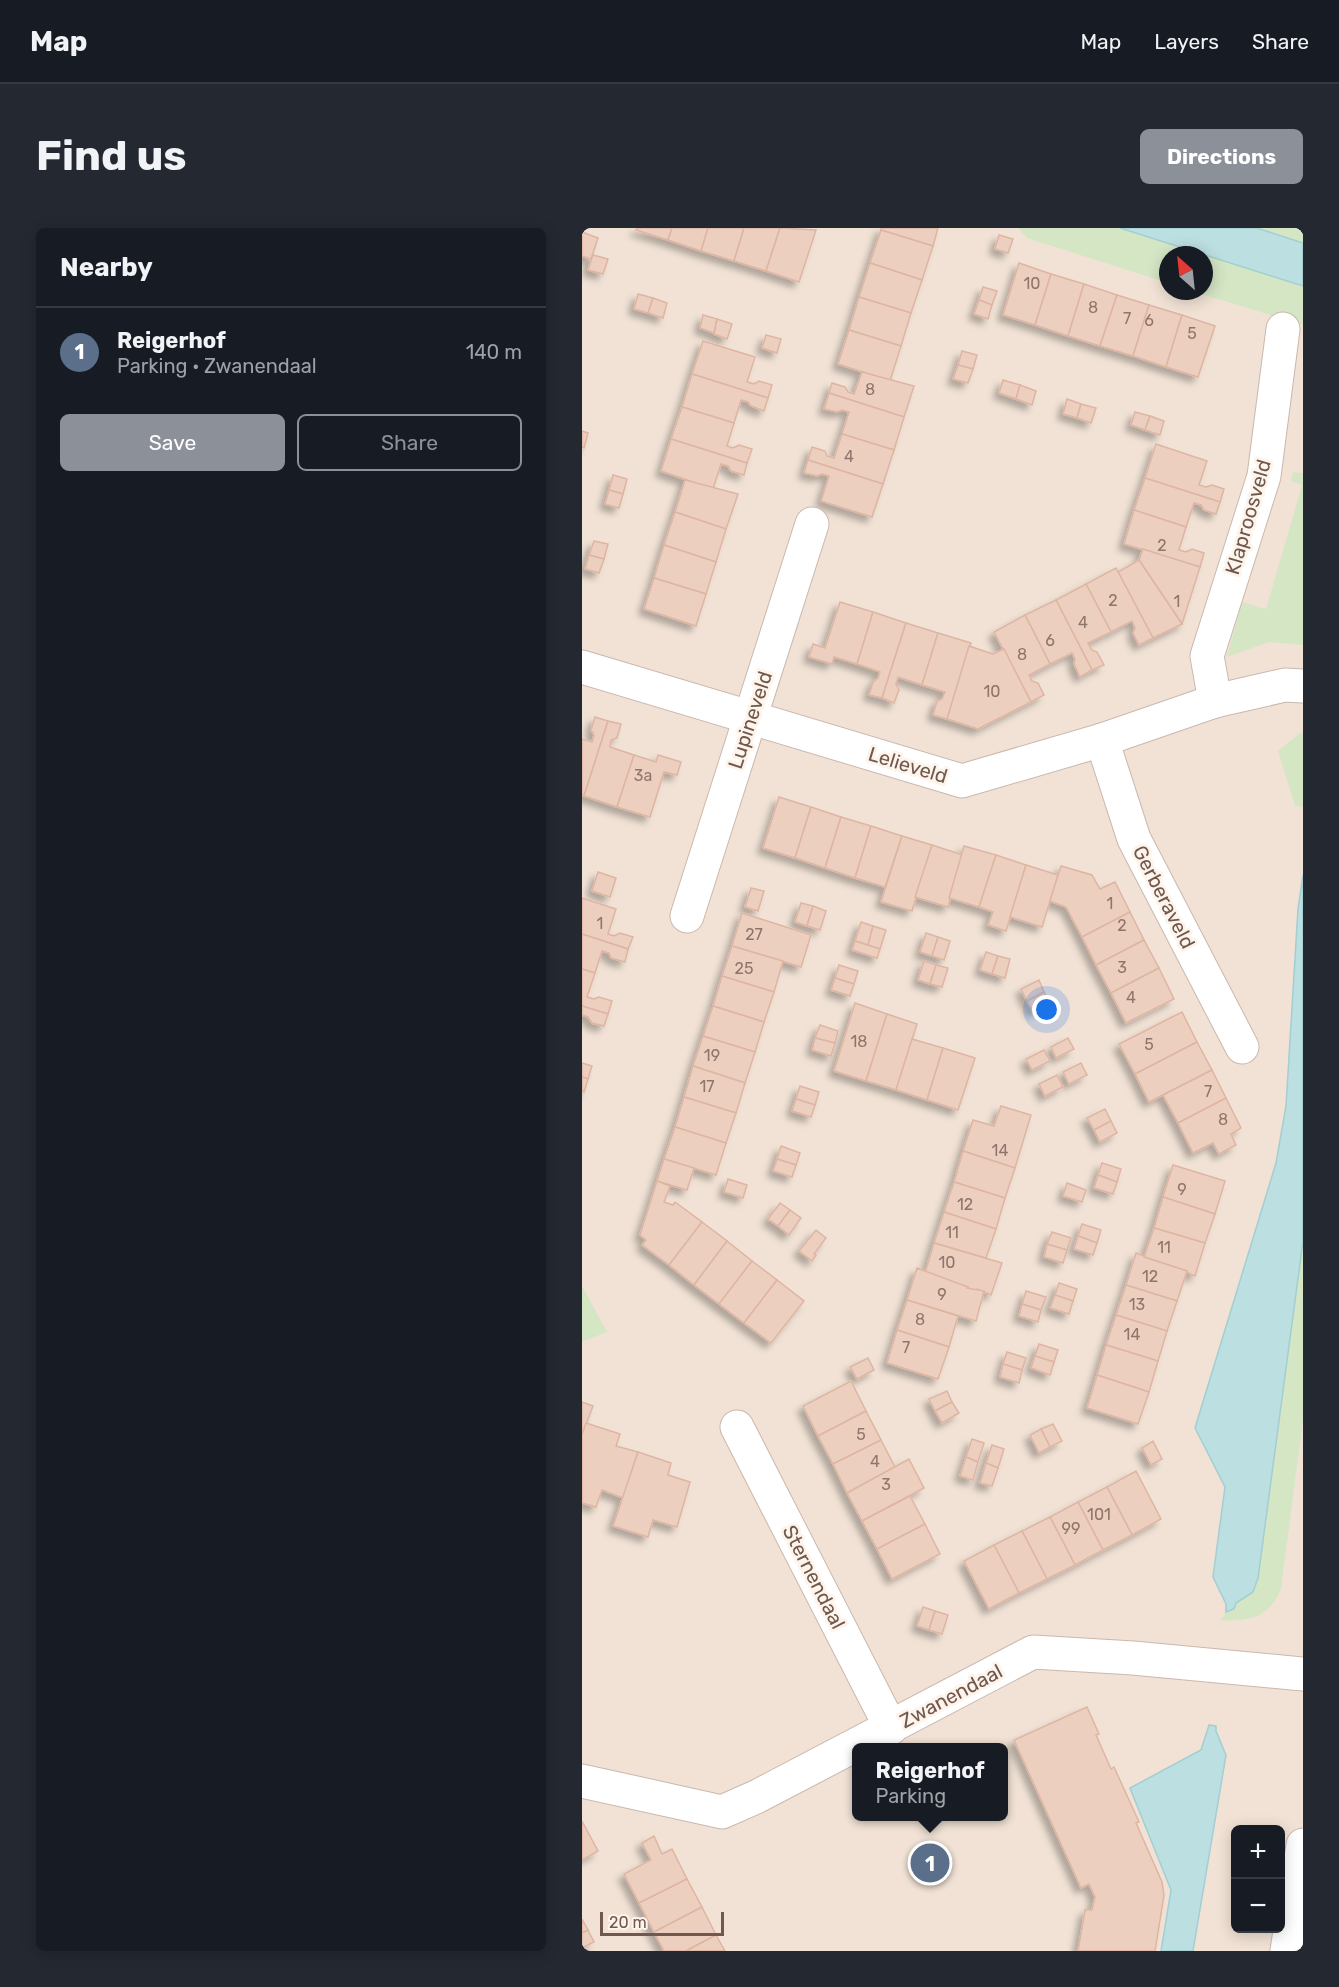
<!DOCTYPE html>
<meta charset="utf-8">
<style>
:root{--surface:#171b24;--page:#242831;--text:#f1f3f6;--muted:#9ea1a6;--line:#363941;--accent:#8c9099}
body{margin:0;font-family:Rubik,sans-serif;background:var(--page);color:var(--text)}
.controls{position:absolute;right:18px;bottom:18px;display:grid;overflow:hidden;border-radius:9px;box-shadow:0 3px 15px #0003}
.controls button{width:54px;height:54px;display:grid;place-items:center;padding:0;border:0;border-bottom:2px solid var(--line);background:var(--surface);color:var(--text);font:30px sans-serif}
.compass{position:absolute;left:577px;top:18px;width:54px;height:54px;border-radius:50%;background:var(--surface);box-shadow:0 3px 15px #0003;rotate:333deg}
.scale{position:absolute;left:18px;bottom:15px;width:124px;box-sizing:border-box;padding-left:6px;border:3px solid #71574d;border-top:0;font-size:16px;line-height:21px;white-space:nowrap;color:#71574d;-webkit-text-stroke:4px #fdf5eb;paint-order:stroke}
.you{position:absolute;left:465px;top:782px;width:21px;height:21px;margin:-15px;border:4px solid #fff;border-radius:50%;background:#1a73e8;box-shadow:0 0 0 9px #1a73e833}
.badge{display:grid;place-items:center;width:39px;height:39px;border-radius:50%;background:var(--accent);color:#fff;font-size:20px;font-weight:700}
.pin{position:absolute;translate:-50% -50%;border:3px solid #fff;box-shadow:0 2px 6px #0006}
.popup{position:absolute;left:270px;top:1515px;width:156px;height:78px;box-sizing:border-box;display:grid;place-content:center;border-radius:9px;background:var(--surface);filter:drop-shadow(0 2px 4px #0005);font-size:20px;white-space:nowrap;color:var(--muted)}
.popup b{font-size:22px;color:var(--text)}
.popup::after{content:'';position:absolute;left:50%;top:100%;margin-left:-12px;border:12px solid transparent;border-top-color:var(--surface)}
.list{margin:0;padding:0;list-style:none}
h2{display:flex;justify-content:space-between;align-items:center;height:78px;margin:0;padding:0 24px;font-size:26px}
h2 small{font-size:20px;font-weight:400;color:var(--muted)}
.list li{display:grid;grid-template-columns:39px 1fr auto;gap:18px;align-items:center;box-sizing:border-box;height:90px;padding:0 24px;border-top:2px solid var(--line)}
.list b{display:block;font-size:22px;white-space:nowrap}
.list p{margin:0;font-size:20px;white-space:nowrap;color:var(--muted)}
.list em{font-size:20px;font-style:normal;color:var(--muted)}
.actions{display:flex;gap:12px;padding:18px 24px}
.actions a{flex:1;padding:14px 0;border:2px solid var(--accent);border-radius:9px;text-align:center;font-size:21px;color:var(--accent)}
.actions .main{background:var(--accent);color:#fff}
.map{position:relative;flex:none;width:721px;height:1723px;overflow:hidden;border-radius:9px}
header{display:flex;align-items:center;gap:36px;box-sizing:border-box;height:84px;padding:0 30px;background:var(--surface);border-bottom:2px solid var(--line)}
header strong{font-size:28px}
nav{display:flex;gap:33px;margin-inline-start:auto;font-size:21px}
.intro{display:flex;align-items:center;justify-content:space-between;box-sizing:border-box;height:144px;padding:0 36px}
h1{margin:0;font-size:42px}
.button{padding:15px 27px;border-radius:9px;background:var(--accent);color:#fff;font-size:21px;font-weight:700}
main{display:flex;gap:36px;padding:0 36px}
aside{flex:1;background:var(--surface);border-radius:9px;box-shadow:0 3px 15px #0003}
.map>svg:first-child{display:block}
.residential{fill:#f1e2d5;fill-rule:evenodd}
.green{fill:#d5e6c5}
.water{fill:#bcdfe2;stroke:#a3ced2;stroke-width:1.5}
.building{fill:#edcfc0;stroke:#deb5a2;stroke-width:1.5;filter:url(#shadow)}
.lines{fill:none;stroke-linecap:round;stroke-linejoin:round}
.minor-casing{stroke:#cbb8ad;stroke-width:35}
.tertiary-casing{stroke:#cbb8ad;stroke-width:35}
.minor{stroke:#fff;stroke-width:33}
.tertiary{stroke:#fff;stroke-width:33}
.labels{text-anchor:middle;stroke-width:6;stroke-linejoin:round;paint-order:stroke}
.number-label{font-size:16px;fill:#90756a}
.street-label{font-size:20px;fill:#71574d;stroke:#fdf5eb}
</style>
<header>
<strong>Map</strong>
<nav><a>Map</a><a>Layers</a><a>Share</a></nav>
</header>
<div class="intro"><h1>Find us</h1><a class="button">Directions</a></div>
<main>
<aside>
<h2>Nearby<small></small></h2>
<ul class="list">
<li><span class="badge" style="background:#5c6f8a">1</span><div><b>Reigerhof</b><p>Parking · Zwanendaal</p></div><em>140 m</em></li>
</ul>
<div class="actions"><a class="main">Save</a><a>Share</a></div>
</aside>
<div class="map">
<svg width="721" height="1723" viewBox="0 0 721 1723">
<defs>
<filter id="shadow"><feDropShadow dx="-5.5" dy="5.5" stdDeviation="3" flood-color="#0004"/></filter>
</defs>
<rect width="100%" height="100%" fill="#faf1e6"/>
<!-- residential -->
<path class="residential" d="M0 0H721V1723H0ZM586 27H622V63H586ZM274 1520H422V1588H274ZM654 1602H698V1700H654Z"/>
<!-- green -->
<g class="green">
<polygon points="436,0 538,0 721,58 721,97 610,63 622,63 622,27 586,27 586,55 445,10"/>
<polygon points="675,0 721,0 721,15"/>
<polygon points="711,244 721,245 721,417 687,414 645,429 660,374 684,381 720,257 709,253"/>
<polygon points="718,505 721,505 721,579 713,578 696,523"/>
<path d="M721 1013V1191L699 1361C687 1390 667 1394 638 1392L644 1384 652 1381 654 1375 671 1364 676 1350Z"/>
<polygon points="0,1058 25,1104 2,1113 0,1113"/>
</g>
<!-- water -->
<g class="water">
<polygon points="538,0 675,0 721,15 721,58"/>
<polygon points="721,647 721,1013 676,1350 671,1364 654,1375 652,1381 644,1384 644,1376 631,1349 643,1259 613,1200 694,935 704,878 716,681"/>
<polygon points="627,1497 634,1498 634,1503 644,1527 611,1723 579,1723 589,1662 548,1560 619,1522"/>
</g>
<!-- building -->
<g class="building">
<polygon points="55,0 90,0 86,12 54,2"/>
<polygon points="90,0 126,0 119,23 86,12"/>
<polygon points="126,0 162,0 152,33 119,23"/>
<polygon points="162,0 198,0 184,43 152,33"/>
<polygon points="198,0 234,2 217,54 184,43"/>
<polygon points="299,0 356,0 351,18 299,2"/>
<polygon points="299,2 351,18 340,52 288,35"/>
<polygon points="0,4 16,10 9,31 0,28"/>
<polygon points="417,7 431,11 426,25 413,21"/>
<polygon points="11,27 26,31 21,46 6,42"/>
<polygon points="288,35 340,52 329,85 277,69"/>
<polygon points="437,35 469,46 453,97 421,87"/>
<polygon points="469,46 502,56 486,108 453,97"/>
<polygon points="502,56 535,67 518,118 486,108"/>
<polygon points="401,59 415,63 410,77 397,72"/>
<polygon points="56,66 71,70 66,85 52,81"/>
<polygon points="535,67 567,77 551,128 518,118"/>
<polygon points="277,69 329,85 319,118 267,102"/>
<polygon points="71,70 85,75 81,90 66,85"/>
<polygon points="397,72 410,77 406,91 392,86"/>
<polygon points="567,77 600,87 584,139 551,128"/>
<polygon points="121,87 135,91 132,105 118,100"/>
<polygon points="600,87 633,98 616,149 584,139"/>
<polygon points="135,91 150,96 145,111 132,106"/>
<polygon points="267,102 319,118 308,153 256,136"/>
<polygon points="184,107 199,111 195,125 180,120"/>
<polygon points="121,113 173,129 165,154 172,156 177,153 190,157 186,170 110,146"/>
<polygon points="380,123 395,127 391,141 376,137"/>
<polygon points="376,137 391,141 386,155 371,151"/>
<polygon points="280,144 332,158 322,189 247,165 250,155 263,159 266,164 272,166"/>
<polygon points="110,146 186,170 182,183 169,178 166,174 159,172 152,195 100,179"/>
<polygon points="421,152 438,157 434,171 417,165"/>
<polygon points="438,157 454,163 450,177 434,171"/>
<polygon points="247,165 322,189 312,222 260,206 267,184 260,182 255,184 242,181"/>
<polygon points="485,171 499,176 495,190 481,186"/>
<polygon points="499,176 514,180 509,195 495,190"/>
<polygon points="100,179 152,195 145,218 151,220 157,217 170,221 165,235 89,211"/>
<polygon points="553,184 568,188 563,202 549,197"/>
<polygon points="568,188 582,193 578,207 563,202"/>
<polygon points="0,203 6,205 2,220 0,219"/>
<polygon points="260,206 312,222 301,256 226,232 230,219 243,223 245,228 252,230"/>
<polygon points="89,211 165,235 162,247 149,243 146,238 139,236 131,261 79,243"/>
<polygon points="574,216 625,233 617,257 624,259 630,257 642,261 638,274 563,250"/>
<polygon points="226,232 301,256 290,289 239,273 247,248 240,246 235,248 222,245"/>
<polygon points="31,247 45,251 41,266 27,262"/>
<polygon points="563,250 638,274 634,286 622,282 619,277 612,275 604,299 552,282"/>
<polygon points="103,252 156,266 144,301 93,284"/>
<polygon points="27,262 41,266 37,280 23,276"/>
<polygon points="552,282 604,299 597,322 604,324 610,321 622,325 618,339 542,316"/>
<polygon points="93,284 144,301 134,334 82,317"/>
<polygon points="12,313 26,316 22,331 7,327"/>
<polygon points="82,317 134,334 124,366 72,350"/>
<polygon points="561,321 618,339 600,396 557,332"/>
<polygon points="7,327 22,331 17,345 3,341"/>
<polygon points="557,332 600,396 571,410 536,344"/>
<polygon points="534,340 571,410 557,417 551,405 553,400 550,393 529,404 504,356"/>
<polygon points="72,350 124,366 114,398 62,381"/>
<polygon points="504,356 529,404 506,415 510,422 515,424 522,437 510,442 474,372"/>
<polygon points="474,372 510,442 498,449 492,436 493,431 490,425 468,436 443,387"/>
<polygon points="258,374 291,384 275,436 252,429 250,436 227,429 231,416 243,420"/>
<polygon points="291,384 324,395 300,470 287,467 291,454 296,450 298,444 275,436"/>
<polygon points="443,387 468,436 447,447 450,453 456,455 462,467 449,474 412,404"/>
<polygon points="324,395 356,405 340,457 316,449 314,456 317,462 312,475 300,470"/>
<polygon points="356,405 389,415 365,491 351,487 355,473 360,471 363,464 340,457"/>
<polygon points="387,418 411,426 422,421 449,474 396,501 365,491"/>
<polygon points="13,489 26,493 2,568 0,567 0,511 10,514 12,507 9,502"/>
<polygon points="26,493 39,496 35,510 29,512 28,519 52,527 35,579 2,568"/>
<polygon points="52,527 74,534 76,527 99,534 95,547 82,544 68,589 35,579"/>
<polygon points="197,569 229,579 213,630 181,620"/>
<polygon points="229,579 259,589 243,640 213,630"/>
<polygon points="259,589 289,598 273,650 243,640"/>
<polygon points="289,598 320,608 303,659 273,650"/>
<polygon points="320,608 350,617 330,683 299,674"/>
<polygon points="350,617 381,627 366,679 333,669"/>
<polygon points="382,618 414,627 397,679 367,670"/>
<polygon points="414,627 444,637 424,703 406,697 411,684 397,679"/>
<polygon points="444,637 476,647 460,699 428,689"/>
<polygon points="479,638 510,647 518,661 533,654 548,684 500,709 484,679 468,673"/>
<polygon points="16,644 34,650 28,669 10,663"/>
<polygon points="169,660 182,663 176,683 163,679"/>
<polygon points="0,670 34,681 26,706 32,708 38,705 51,709 46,721 0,706"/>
<polygon points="219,675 231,678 225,698 213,694"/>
<polygon points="231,678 244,683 238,702 225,698"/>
<polygon points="548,684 562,712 514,737 500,709"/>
<polygon points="160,685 229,707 219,739 150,718"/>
<polygon points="279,694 291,698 286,717 273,713"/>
<polygon points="291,698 304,702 298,721 286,717"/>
<polygon points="344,705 356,709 350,728 338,724"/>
<polygon points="0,706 46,721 43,734 29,730 27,725 20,723 13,745 0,741"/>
<polygon points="356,709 368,713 362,732 350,728"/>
<polygon points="562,712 577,740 529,765 514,737"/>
<polygon points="273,713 298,721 295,730 270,722"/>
<polygon points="150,718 201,733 192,764 140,748"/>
<polygon points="404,724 416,728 410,746 398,742"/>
<polygon points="416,728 428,731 423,750 410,746"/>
<polygon points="342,733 354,737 348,756 336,752"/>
<polygon points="257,737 276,743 272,756 253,750"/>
<polygon points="354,737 366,740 360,759 348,756"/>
<polygon points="577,740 592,771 544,795 529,765"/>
<polygon points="0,741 13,745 5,769 12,771 17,769 30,773 26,786 0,778"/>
<polygon points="140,748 192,764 182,794 131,778"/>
<polygon points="253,750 272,756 268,768 249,762"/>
<polygon points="457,752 462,764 445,773 439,761"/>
<polygon points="462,764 468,775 451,784 445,773"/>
<polygon points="273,775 305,786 284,853 252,843"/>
<polygon points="0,778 26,786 22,798 10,795 6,789 0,787"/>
<polygon points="131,778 182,794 173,824 121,808"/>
<polygon points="600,784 615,814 553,846 537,816"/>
<polygon points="305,786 335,796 314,862 284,853"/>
<polygon points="238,797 256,803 253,815 233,810"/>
<polygon points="121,808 173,824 163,855 111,838"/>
<polygon points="233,810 253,815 249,828 230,822"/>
<polygon points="486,810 492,821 474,830 469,819"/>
<polygon points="330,811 361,820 345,872 314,862"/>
<polygon points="615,814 630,842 567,874 553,846"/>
<polygon points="361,820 393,830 376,882 345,872"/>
<polygon points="462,822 468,833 450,842 444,831"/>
<polygon points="0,835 10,838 6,851 0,849"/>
<polygon points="499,835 505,847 487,856 481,844"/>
<polygon points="111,838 163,855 154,885 102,869"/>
<polygon points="630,842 644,870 596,895 581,867"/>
<polygon points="475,847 481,859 463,868 457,856"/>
<polygon points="0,849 6,851 2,864 0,863"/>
<polygon points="218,858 237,864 233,877 214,871"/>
<polygon points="102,869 154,885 144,915 93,899"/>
<polygon points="644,870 659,900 649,906 654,917 637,926 631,915 611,925 596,895"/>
<polygon points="214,871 233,877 229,889 210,883"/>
<polygon points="419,878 449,887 433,940 381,923 391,892 412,898"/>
<polygon points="523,881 529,893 512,902 505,890"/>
<polygon points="529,893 535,905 518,914 512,902"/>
<polygon points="93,899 144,915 134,947 82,931"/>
<polygon points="199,918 218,925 214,937 195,931"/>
<polygon points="381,923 433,940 423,970 372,954"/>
<polygon points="82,931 112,940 105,962 75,953"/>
<polygon points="195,931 214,937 210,949 191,943"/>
<polygon points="520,935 539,941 535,954 516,947"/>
<polygon points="591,937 643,953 633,986 581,969"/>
<polygon points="516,947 535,954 531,966 512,960"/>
<polygon points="146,951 165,957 161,970 142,964"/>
<polygon points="75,953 88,958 82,974 91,977 93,974 120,994 87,1037 60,1017 64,1012 58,1007"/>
<polygon points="372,954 423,970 414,1001 362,984"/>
<polygon points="485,955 504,962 500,974 481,968"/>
<polygon points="581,969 633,986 623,1015 572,1000"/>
<polygon points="198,975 208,982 196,998 186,991"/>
<polygon points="208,982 219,990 207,1007 196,998"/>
<polygon points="362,984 414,1001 404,1030 352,1015"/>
<polygon points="120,994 145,1013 112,1057 87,1037"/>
<polygon points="500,996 519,1002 515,1015 496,1008"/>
<polygon points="572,1000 623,1015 613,1048 604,1044 605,1043 562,1029"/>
<polygon points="234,1002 244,1010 232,1026 234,1027 230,1033 217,1023"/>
<polygon points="470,1004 489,1010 485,1022 465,1016"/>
<polygon points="496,1008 515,1015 511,1027 492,1021"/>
<polygon points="145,1013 170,1033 137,1076 112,1057"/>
<polygon points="352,1015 420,1035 409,1067 395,1061 394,1063 385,1060 386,1059 343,1045"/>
<polygon points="465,1016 485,1022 481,1035 462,1029"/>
<polygon points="554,1025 562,1028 562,1029 605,1043 595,1073 544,1057"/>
<polygon points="170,1033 195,1052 162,1095 137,1076"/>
<polygon points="335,1040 386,1059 385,1060 402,1063 394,1093 325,1072"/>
<polygon points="195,1052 222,1073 189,1115 162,1095"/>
<polygon points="477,1055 495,1061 491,1073 473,1067"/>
<polygon points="544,1057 595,1073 585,1103 534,1087"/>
<polygon points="444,1063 464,1069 459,1082 440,1076"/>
<polygon points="473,1067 491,1073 487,1086 468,1080"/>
<polygon points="325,1072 376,1088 367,1119 315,1102"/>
<polygon points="440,1076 459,1082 456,1094 437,1088"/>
<polygon points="534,1087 585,1103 576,1133 524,1117"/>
<polygon points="315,1102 367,1119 356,1151 305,1135"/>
<polygon points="457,1116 476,1122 472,1134 453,1128"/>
<polygon points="524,1117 576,1133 567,1164 515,1147"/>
<polygon points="425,1124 444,1130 440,1142 421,1136"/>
<polygon points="453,1128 472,1134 468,1147 449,1140"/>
<polygon points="286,1130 292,1142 275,1151 268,1139"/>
<polygon points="421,1136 440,1142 437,1155 418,1149"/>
<polygon points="515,1147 567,1164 556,1196 505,1180"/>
<polygon points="269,1153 284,1183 236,1208 221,1178"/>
<polygon points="365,1163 370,1174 353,1183 347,1171"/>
<polygon points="0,1174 11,1178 0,1207"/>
<polygon points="370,1174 377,1185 360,1195 353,1183"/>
<polygon points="284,1183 299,1212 251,1236 236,1208"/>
<polygon points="4,1195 38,1206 34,1218 56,1224 41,1270 20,1262 14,1279 0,1275 0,1207"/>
<polygon points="471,1196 480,1213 468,1219 459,1201"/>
<polygon points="459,1201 468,1219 457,1225 448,1207"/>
<polygon points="390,1211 402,1215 396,1234 384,1229"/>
<polygon points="299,1212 313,1239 265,1265 251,1236"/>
<polygon points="571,1213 580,1231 569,1237 560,1220"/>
<polygon points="410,1217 422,1221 416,1240 404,1235"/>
<polygon points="56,1224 89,1235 86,1247 108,1254 95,1299 71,1292 66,1309 31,1298"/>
<polygon points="384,1229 396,1234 391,1252 378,1248"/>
<polygon points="327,1231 342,1260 280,1293 265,1265"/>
<polygon points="404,1235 416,1240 410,1258 398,1255"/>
<polygon points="554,1243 579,1291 550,1307 525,1259"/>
<polygon points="525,1259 550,1307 521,1322 496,1274"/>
<polygon points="328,1268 343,1296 295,1321 280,1293"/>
<polygon points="496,1274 521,1322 493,1337 468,1289"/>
<polygon points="468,1289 493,1337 465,1351 440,1303"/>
<polygon points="343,1296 358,1326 310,1351 295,1321"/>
<polygon points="440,1303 465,1351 437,1365 412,1317"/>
<polygon points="412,1317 437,1365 407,1381 382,1333"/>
<polygon points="341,1379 353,1383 347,1402 335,1398"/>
<polygon points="353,1383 366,1387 360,1406 347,1402"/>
<polygon points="505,1479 517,1506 514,1507 529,1541 532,1539 557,1594 554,1595 580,1654 582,1667 573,1723 496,1723 503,1682 510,1682 513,1669 507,1656 499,1660 432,1512"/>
<polygon points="0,1593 16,1623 0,1632"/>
<polygon points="72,1608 80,1626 90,1621 105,1651 57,1675 42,1646 69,1632 60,1615"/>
<polygon points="105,1651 120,1679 72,1704 57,1675"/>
<polygon points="120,1679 134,1707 104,1723 82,1723 72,1704"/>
<polygon points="0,1691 6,1702 0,1705"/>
<polygon points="6,1702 12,1714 0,1720 0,1705"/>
<polygon points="134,1707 143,1723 104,1723"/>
</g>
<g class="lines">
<defs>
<g id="minor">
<polyline points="0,439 380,553 520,512 633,473 703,457 721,458"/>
<polyline points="633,473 625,428 682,248 701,101"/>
<polyline points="520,512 552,611 660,819"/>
<polyline points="105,688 230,296"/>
<polyline points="155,1199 309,1500"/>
<polyline points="0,1553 140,1584 176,1568 451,1424 551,1430 721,1446"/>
</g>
<polyline id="tertiary" points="705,1723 721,1617"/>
</defs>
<!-- minor casing -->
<use href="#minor" class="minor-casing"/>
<!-- tertiary casing -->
<use href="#tertiary" class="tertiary-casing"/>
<!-- minor -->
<use href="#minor" class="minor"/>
<!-- tertiary -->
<use href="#tertiary" class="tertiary"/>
</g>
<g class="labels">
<!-- number labels -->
<g class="number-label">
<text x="450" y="61">10</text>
<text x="511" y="85">8</text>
<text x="545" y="96">7</text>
<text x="567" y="98">6</text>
<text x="610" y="111">5</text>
<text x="288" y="167">8</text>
<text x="267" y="234">4</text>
<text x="580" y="323">2</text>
<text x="531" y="378">2</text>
<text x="595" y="379">1</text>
<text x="501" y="400">4</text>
<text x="468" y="418">6</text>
<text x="440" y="432">8</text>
<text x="410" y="469">10</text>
<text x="61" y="553">3a</text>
<text x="528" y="681">1</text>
<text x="18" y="701">1</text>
<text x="540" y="703">2</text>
<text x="172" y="712">27</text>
<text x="540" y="745">3</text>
<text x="162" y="746">25</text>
<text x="549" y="775">4</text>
<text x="277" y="819">18</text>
<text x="567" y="822">5</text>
<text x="130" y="833">19</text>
<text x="125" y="864">17</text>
<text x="626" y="869">7</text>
<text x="641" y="897">8</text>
<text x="418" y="928">14</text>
<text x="600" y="967">9</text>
<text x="383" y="982">12</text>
<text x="370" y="1010">11</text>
<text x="582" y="1025">11</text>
<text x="365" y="1040">10</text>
<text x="568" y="1054">12</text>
<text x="360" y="1072">9</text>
<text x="555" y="1082">13</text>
<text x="338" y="1097">8</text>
<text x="550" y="1112">14</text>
<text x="324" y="1125">7</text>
<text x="279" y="1212">5</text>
<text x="293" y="1239">4</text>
<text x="304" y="1262">3</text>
<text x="517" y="1292">101</text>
<text x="489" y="1306">99</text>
</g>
<!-- street labels -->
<g class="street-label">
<text transform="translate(666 289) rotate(-74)" y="7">Klaproosveld</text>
<text transform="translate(168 492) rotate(-72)" y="7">Lupineveld</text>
<text transform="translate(326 537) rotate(17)" y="7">Lelieveld</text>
<text transform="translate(582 669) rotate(63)" y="7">Gerberaveld</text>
<text transform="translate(232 1349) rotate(63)" y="7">Sternendaal</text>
<text transform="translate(369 1468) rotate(-28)" y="7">Zwanendaal</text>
</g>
</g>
</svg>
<div class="controls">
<button>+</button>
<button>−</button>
</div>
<svg class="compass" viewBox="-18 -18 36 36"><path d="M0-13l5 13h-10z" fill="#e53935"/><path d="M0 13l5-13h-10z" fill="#9ea1a6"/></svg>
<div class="scale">20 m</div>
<div class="you"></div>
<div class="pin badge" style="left:348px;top:1635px;background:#5c6f8a">1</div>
<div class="popup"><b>Reigerhof</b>Parking</div>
</div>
</main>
